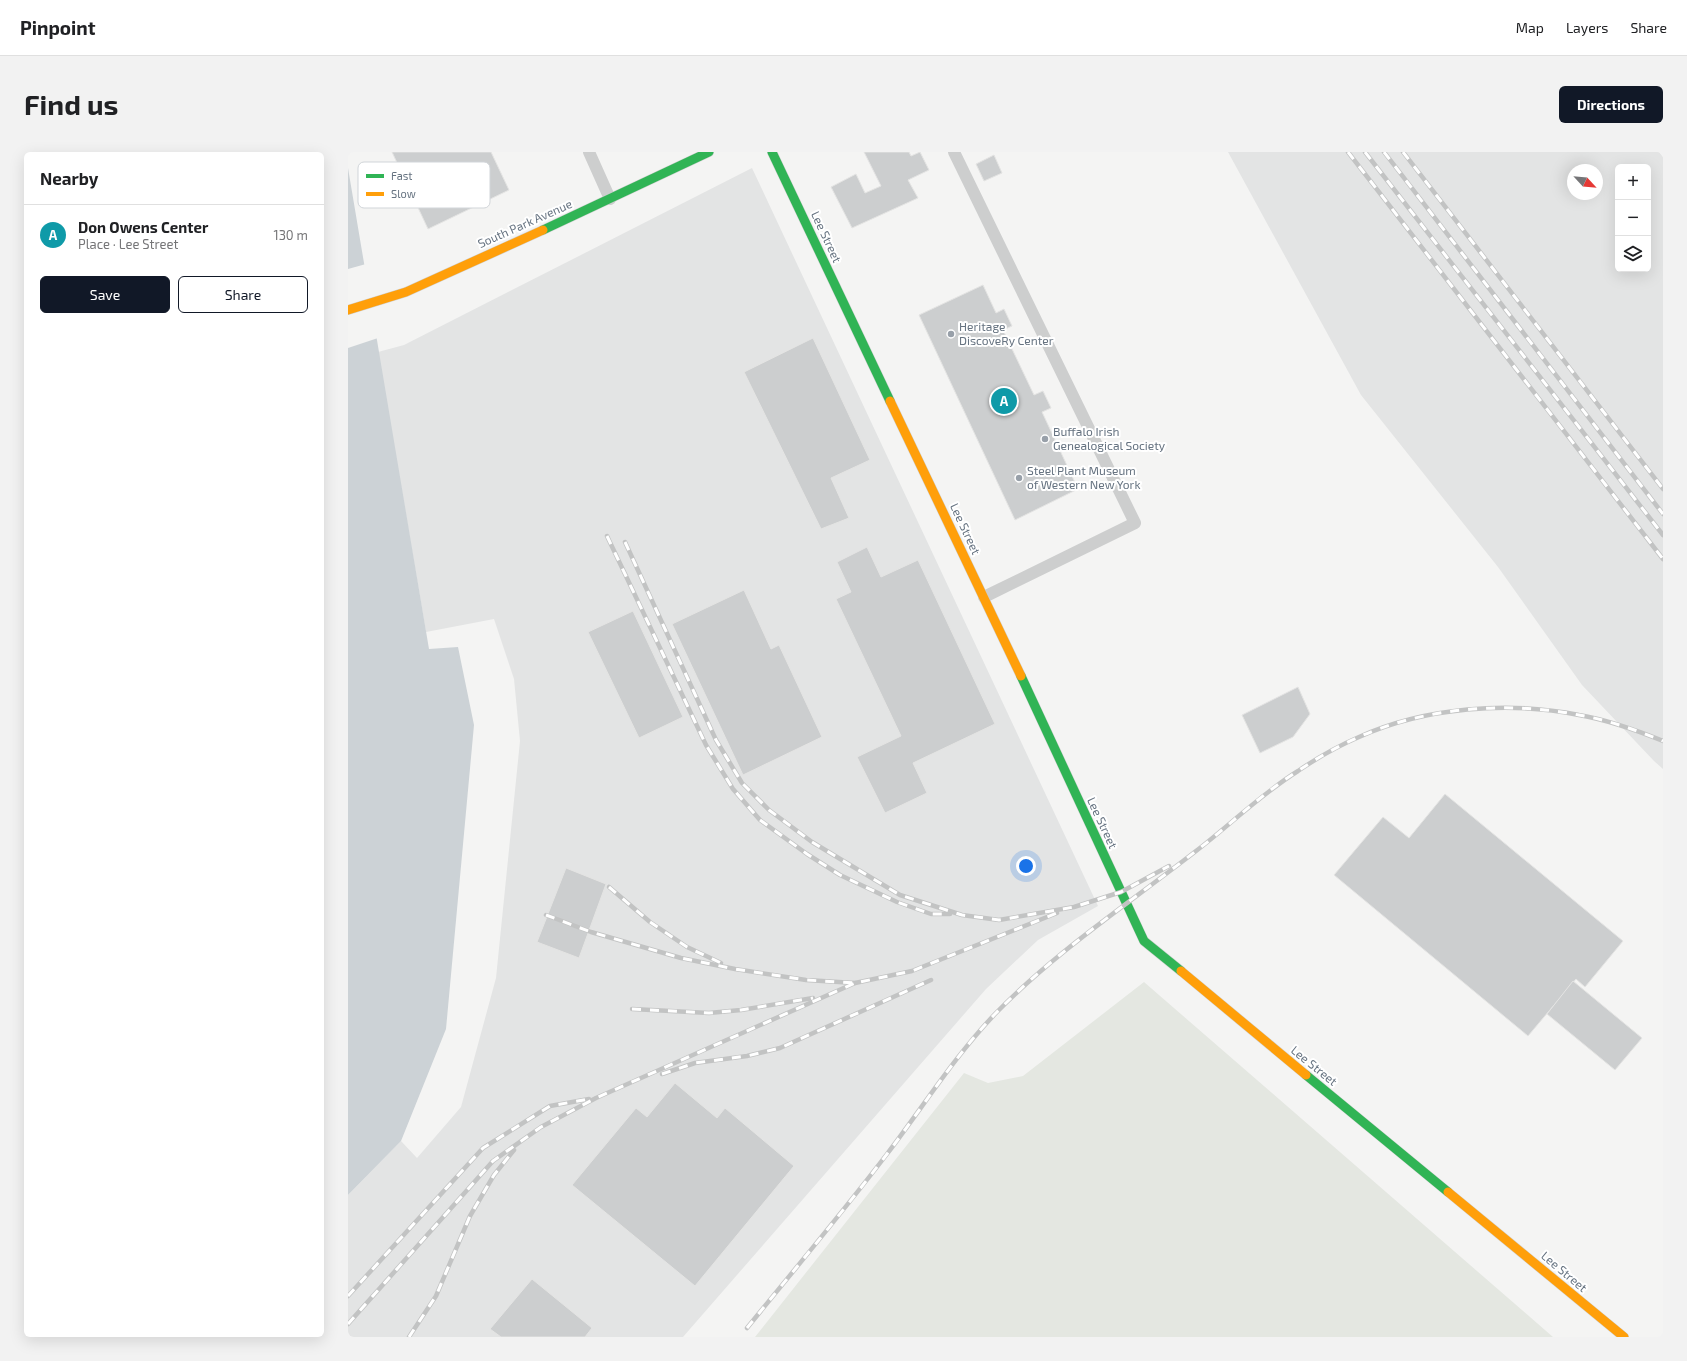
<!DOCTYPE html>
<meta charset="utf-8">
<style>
:root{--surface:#fff;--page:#f2f2f2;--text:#202124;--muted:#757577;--line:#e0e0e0;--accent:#111827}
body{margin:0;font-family:"Exo 2",sans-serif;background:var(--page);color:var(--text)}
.controls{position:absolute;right:12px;top:12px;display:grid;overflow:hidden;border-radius:6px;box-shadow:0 4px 16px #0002}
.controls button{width:36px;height:36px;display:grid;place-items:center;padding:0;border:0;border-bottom:1px solid var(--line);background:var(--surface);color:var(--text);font:20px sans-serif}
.compass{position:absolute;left:1219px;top:12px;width:36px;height:36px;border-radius:50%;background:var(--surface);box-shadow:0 4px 16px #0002;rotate:116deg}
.you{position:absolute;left:678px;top:714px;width:14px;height:14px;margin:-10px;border:3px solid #fff;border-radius:50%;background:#1a73e8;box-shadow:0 0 0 6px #1a73e833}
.badge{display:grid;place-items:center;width:26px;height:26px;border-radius:50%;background:var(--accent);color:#fff;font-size:13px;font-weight:700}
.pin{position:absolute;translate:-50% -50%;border:2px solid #fff;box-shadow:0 1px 4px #0006}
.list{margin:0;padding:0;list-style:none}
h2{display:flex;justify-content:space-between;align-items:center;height:52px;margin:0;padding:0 16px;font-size:17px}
h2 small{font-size:13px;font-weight:400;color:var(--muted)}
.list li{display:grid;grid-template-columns:26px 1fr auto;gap:12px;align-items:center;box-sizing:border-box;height:60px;padding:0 16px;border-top:1px solid var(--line)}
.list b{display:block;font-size:15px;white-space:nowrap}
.list p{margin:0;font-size:13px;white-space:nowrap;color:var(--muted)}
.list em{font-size:13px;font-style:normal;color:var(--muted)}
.actions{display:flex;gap:8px;padding:12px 16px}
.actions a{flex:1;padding:9px 0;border:1px solid var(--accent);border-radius:6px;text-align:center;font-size:14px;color:var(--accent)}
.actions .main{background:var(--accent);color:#fff}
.icon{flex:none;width:22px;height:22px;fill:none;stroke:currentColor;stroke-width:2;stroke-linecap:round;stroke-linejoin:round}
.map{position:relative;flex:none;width:1315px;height:1185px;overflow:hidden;border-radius:6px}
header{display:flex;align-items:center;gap:24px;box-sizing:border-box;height:56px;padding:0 20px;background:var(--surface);border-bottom:1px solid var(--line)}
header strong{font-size:19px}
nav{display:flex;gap:22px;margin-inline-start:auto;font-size:14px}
.intro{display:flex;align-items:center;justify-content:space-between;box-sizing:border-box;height:96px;padding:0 24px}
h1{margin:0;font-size:28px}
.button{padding:10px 18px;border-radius:6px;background:var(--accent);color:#fff;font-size:14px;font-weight:700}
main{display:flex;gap:24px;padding:0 24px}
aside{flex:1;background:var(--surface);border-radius:6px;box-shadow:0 4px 16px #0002}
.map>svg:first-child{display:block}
.built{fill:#e3e4e4;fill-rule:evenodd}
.green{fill:#e4e7e1}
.water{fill:#ccd2d6}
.pier{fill:#f4f4f3}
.building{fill:#cccecf;stroke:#e4e4e3}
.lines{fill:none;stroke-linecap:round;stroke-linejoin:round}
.fast-casing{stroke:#d0d1d1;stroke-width:10}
.slow-casing{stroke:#d0d1d1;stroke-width:10}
.lane{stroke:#cdcece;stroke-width:12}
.fast{stroke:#30b455;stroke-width:9}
.slow{stroke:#ff9f0a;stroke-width:9}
.rail-casing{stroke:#c2c3c3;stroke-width:4.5}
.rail{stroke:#fff;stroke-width:3;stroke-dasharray:9;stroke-linecap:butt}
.poi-dot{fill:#98a0a9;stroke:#fff;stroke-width:1.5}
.labels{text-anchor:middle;stroke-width:4;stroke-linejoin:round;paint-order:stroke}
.street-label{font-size:12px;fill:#667381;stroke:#fff}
.poi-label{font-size:12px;fill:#667381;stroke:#fff;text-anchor:start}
.key{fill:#fff;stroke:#d1d5d9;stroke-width:1}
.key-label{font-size:11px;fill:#667381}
</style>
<header>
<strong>Pinpoint</strong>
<nav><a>Map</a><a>Layers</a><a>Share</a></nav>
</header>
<div class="intro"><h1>Find us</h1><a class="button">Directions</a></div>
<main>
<aside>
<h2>Nearby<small></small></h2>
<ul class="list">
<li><span class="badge" style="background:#0f9aa8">A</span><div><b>Don Owens Center</b><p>Place · Lee Street</p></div><em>130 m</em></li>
</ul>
<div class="actions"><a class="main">Save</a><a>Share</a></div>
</aside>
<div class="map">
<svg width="1315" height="1185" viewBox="0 0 1315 1185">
<rect width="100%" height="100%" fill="#f4f4f3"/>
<!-- built -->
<g class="built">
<path d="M880 0H1311L1315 5V617L1306 609 1234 533 1150 415 1013 243ZM1270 15H1300V117H1270ZM1225 18H1249V42H1225Z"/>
<polygon points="404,16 750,754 690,788 638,837 335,1185 0,1185 0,1043 53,989 69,1006 113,955 148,826 172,589 166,527 146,467 78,480 30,200 56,193"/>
</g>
<!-- green -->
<polygon class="green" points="796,830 1205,1185 407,1185 616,921 640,931 675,924"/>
<!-- water -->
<polygon class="water" points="0,16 81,497 110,495 126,573 98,877 53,989 0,1043"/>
<!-- pier -->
<polygon class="pier" points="18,112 30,186 0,196 0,117"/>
<!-- building -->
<g class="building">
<polygon points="44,0 143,0 161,38 80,77"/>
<polygon points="516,0 561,0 563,4 572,0 581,18 560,28 570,46 504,76 483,35 508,22 517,41 533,34"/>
<polygon points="646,3 654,21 636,29 628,12"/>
<polygon points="635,133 648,161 656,157 664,174 655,178 686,243 695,239 703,256 694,260 730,337 667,368 571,163"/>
<polygon points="465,186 522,308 483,326 501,366 473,377 396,220"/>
<polygon points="519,395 533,425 570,408 647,572 565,611 579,641 537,661 509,605 553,584 488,447 503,440 489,410"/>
<polygon points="396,438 423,497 431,493 474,585 395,623 324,472"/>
<polygon points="285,459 335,565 291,586 240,480"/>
<polygon points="950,535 962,562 945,585 912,601 894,563"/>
<polygon points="1097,642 1275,789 1237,835 1228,827 1180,884 986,723 1035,665 1061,686"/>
<polygon points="218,716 258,732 231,806 189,790"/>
<polygon points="1225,829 1294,886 1267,918 1199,862"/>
<polygon points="327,931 369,966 377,956 446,1014 347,1134 224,1033 288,956 299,965"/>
<polygon points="184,1127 244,1176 237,1185 153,1185 142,1177"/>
</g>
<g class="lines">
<defs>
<g id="fast">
<polyline points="424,0 542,249"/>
<polyline points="195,78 361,0"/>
<polyline points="673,524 796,789 833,819"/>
<polyline points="958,923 1100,1040"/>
</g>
<g id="slow">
<polyline points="0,158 58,140 195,78"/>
<polyline points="542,249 673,524"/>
<polyline points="833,819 958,923"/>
<polyline points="1100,1040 1276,1185"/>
</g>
</defs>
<!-- fast casing -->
<use href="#fast" class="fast-casing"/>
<!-- slow casing -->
<use href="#slow" class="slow-casing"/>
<!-- lane -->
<g class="lane">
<polyline points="241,0 262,47"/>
<polyline points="606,0 787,371 636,445"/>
</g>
<!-- fast -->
<use href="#fast" class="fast"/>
<!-- slow -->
<use href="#slow" class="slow"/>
<defs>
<g id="rail">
<polyline points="1000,0 1315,407"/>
<polyline points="1017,0 1315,383"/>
<polyline points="1036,0 1315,362"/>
<polyline points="1055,0 1315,337"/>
<polyline points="259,384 358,593 385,637 412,668 459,702 492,723 549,750 583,762 602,762"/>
<polyline points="277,390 368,588 394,631 421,658 464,690 552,743 614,763 651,768 726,755 773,740 821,714"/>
<polyline points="261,735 302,770 339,795 373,811"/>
<polyline points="198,763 243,780 333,806 387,817 458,828 507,831 564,819 709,761"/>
<polyline points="284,857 361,861 393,858 465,846"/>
<polyline points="314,922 347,911 399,904 432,896 583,828"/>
<polyline points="0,1144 135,996 202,954 241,947"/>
<polyline points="0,1172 145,1009 193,975 248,946 507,831"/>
<path d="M399 1176C446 1118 494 1061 539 1002 575 955 606 905 647 862 707 800 780 752 848 699 882 673 913 642 950 619 969 606 990 594 1011 585 1077 555 1161 549 1231 563 1260 568 1288 578 1315 589"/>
<polyline points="61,1185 88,1144 122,1064 146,1023 166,998"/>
</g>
</defs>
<!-- rail casing -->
<use href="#rail" class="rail-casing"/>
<!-- rail -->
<use href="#rail" class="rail"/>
</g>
<!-- markers -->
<g class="poi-dot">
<circle cx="603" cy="182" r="4"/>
<circle cx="697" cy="287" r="4"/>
<circle cx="671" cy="326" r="4"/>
</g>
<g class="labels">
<!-- street labels -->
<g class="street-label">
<text transform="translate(177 72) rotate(-24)" y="4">South Park Avenue</text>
<text transform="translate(478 85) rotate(65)" y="4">Lee Street</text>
<text transform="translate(617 377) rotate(65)" y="4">Lee Street</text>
<text transform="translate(754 671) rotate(65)" y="4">Lee Street</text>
<text transform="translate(966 914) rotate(39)" y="4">Lee Street</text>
<text transform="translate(1216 1120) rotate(40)" y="4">Lee Street</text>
</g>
<!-- poi labels -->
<g class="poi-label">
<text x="611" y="179">Heritage<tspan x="611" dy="14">DiscoveRy Center</tspan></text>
<text x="705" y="284">Buffalo Irish<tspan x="705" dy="14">Genealogical Society</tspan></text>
<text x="679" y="323">Steel Plant Museum<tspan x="679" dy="14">of Western New York</tspan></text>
</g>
</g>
<!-- legend -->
<rect x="10" y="10" width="132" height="46" rx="6" class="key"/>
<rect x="18" y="22" width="18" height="4" fill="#30b455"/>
<rect x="18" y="40" width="18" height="4" fill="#ff9f0a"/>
<g class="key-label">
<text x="43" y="28">Fast</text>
<text x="43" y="46">Slow</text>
</g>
</svg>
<div class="controls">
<button>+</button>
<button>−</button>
<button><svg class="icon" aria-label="layers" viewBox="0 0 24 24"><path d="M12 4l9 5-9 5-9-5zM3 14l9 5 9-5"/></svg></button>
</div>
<svg class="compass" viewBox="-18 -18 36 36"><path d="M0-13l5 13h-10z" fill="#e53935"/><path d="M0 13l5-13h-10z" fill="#757577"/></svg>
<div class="you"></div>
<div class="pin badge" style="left:656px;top:249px;background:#0f9aa8">A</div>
</div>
</main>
